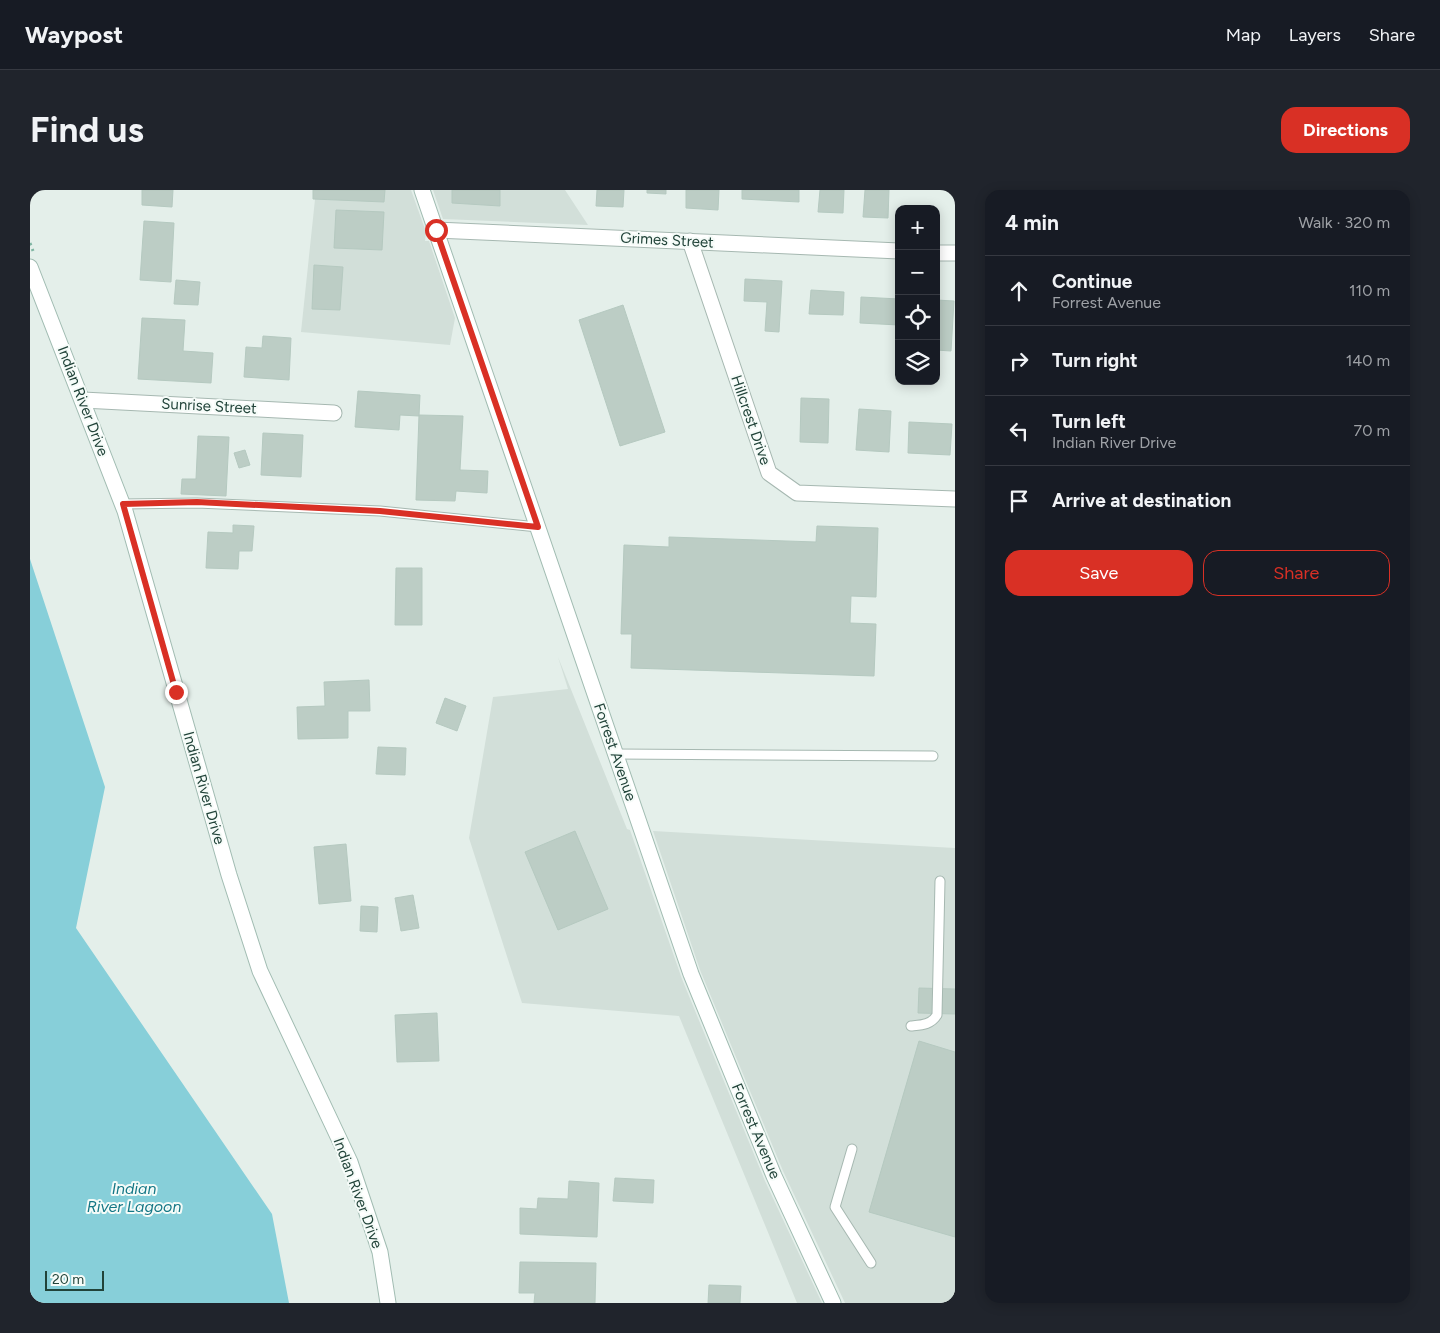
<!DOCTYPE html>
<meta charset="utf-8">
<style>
:root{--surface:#171b24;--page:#20242c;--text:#f1f3f6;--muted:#9ea1a6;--line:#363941;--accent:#d93025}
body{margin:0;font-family:Figtree,sans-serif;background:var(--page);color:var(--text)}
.controls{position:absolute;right:15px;top:15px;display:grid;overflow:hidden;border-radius:10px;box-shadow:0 2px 12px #0003}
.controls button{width:45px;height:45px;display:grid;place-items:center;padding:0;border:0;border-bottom:1px solid var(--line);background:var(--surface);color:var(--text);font:25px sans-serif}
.scale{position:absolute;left:15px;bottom:12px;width:59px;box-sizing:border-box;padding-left:5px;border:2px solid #214339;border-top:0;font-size:14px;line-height:18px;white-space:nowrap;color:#214339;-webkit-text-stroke:4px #f5fbf8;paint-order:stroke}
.stop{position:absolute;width:15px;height:15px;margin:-11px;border:4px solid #d93025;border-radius:50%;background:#fff}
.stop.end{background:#d93025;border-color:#fff;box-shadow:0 1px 5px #0008}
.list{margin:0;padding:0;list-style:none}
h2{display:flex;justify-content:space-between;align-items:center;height:65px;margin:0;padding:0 20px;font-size:21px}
h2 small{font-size:16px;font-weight:400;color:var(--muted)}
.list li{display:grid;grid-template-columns:32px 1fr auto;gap:15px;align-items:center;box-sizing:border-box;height:70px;padding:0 20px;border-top:1px solid var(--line)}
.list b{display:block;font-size:19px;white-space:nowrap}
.list p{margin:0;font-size:16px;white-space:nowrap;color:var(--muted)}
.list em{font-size:16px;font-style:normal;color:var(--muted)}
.actions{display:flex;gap:10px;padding:15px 20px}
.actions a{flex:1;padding:11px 0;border:1px solid var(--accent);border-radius:15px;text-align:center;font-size:18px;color:var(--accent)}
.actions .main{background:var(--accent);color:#fff}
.icon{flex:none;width:28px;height:28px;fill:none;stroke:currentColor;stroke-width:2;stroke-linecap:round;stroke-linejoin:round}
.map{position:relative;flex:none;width:925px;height:1113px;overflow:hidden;border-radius:15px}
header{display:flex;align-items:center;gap:30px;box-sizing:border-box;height:70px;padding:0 25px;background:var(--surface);border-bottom:1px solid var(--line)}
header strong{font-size:24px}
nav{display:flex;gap:28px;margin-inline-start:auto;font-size:18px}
.intro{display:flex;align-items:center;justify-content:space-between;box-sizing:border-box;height:120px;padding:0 30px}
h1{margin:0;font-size:35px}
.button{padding:12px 22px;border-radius:15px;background:var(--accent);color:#fff;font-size:18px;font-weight:700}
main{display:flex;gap:30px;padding:0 30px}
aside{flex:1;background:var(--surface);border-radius:15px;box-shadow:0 2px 12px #0003}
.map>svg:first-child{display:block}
.built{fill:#d2dfd9}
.water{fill:#87cfd9}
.building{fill:#bccdc5;stroke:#b5c9c0}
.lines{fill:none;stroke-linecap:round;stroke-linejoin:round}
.lane-casing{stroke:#a6b8b1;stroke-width:11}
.street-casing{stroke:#a6b8b1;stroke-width:17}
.secondary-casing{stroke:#a1bcb2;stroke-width:17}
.path{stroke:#81b6a4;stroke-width:3;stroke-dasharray:2.5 4;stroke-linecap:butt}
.lane{stroke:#fff;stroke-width:9}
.street{stroke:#fff;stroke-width:15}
.secondary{stroke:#fff;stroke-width:15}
.route{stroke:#d93025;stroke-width:6}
.labels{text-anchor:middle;stroke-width:4;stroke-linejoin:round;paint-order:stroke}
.street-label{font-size:15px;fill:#214339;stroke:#f5fbf8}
.water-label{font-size:16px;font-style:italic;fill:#147786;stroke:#f5fbf8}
</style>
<header>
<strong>Waypost</strong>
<nav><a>Map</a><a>Layers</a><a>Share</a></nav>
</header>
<div class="intro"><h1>Find us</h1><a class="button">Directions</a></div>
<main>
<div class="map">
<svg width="925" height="1113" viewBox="0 0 925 1113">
<rect width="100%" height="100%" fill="#e4efea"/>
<!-- built -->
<g class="built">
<polygon points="286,0 381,0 396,42 395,51 399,51 425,128 420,155 271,142"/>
<polygon points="403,0 535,0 558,35 413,29"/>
<polygon points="528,467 597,639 600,640 652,789 735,991 792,1113 767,1113 649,826 492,813 439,648 463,507 538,499"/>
<polygon points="623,641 925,658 925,1113 815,1113 753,981 670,780"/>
</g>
<!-- water -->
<polygon class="water" points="0,369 75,597 46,738 242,1024 259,1113 0,1113"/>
<!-- building -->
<g class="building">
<polygon points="112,0 143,0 142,17 112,15"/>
<polygon points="283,0 355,0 354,12 283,9"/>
<polygon points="422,0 470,0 470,16 422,13"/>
<polygon points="567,0 594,0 593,17 566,16"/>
<polygon points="617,0 636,0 636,4 617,3"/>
<polygon points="656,0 689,0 688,20 656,18"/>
<polygon points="712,0 769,0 769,12 712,9"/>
<polygon points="790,0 814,0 813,23 788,22"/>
<polygon points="835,0 859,0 858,28 833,27"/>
<polygon points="306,20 354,22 352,60 304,58"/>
<polygon points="114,31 144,33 141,92 110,90"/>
<polygon points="284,75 313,77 310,120 282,119"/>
<polygon points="715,89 752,91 749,142 735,141 737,112 714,111"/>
<polygon points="146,90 170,92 168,115 144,114"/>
<polygon points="781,100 814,102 813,125 779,124"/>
<polygon points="831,107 869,109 869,135 830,133"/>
<polygon points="906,110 924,111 921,161 906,160"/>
<polygon points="593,115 635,242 590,256 549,130"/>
<polygon points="112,128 155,130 153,161 183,163 181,193 108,189"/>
<polygon points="233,146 261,148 259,190 214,187 216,157 232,158"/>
<polygon points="328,201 390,205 389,226 370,225 369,240 325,237"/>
<polygon points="771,208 799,209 798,253 770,252"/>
<polygon points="829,219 861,221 859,262 826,260"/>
<polygon points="389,225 433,226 430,280 458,281 457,303 426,301 425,311 386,310"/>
<polygon points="879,232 922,234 920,265 878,263"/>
<polygon points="233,243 273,245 271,287 231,285"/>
<polygon points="168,246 199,247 196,306 151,304 152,289 166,289"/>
<polygon points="215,260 220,275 209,278 204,263"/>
<polygon points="203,335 224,336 222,361 209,361 208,379 176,378 178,342 203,343"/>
<polygon points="787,336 848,338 846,407 821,406 820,433 846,434 844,486 601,478 602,444 591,444 594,355 639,357 639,347 786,352"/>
<polygon points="366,378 392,378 392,435 365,435"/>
<polygon points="339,490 340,521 318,521 318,548 268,549 267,517 295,516 294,492"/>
<polygon points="415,508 436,516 427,541 406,533"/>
<polygon points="348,557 376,558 375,585 346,584"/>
<polygon points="545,641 578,719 528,740 495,662"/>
<polygon points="316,654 321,711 289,714 284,657"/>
<polygon points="383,705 389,738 371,741 365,708"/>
<polygon points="331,716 348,717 347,742 330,741"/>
<polygon points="889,798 925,799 925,824 888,823"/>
<polygon points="407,823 409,871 367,872 365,825"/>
<polygon points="889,851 925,862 925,1047 839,1022"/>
<polygon points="585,988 624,990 623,1013 583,1011"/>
<polygon points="539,991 569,993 567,1047 490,1044 490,1018 507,1019 508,1008 538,1009"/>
<polygon points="490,1072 566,1073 565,1113 504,1113 505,1103 489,1103"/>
<polygon points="679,1095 711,1096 710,1113 678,1113"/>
</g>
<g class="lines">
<defs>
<g id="lane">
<polyline points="93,314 167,313 350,321 508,337"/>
<polyline points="585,564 903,566"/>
<path d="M881 836C891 835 901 835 907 825L910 691"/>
<polyline points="822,959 805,1017 841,1073"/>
</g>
<g id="street">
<polyline points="406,40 869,61"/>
<polyline points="660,51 739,283 767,303 925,309"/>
<polyline points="906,63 925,63"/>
<polyline points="53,210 304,223"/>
</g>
<g id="secondary">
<polyline points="392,0 661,784 744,986 803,1113"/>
<polyline points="0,77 95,321 199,685 230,781 320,972 350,1062 358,1113"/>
</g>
</defs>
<!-- lane casing -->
<use href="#lane" class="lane-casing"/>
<!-- street casing -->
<use href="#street" class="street-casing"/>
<!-- secondary casing -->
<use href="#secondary" class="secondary-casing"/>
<!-- path -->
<polyline class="path" points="0,53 3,61"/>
<!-- lane -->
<use href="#lane" class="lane"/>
<!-- street -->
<use href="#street" class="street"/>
<!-- secondary -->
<use href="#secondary" class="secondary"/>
</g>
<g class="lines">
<!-- route -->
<polyline class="route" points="146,502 93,314 167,312 350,321 508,337 406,40"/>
</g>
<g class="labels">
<!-- street labels -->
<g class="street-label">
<text transform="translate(637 50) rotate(3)" y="5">Grimes Street</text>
<text transform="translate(53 211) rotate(69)" y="5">Indian River Drive</text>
<text transform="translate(179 216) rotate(3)" y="5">Sunrise Street</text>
<text transform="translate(721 230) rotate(71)" y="5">Hillcrest Drive</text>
<text transform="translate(585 562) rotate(71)" y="5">Forrest Avenue</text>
<text transform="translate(174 598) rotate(74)" y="5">Indian River Drive</text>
<text transform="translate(726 941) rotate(67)" y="5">Forrest Avenue</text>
<text transform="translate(328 1003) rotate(70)" y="5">Indian River Drive</text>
</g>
<!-- water labels -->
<g class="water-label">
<text x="104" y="1004">Indian<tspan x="104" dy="18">River Lagoon</tspan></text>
</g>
</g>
</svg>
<div class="controls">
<button>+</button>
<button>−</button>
<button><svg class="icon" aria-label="locate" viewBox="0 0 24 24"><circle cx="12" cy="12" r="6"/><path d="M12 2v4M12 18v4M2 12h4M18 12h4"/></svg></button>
<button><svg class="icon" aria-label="layers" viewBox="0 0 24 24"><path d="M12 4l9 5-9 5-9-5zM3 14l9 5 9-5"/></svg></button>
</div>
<div class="scale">20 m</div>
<div class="stop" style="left:406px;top:40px"></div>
<div class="stop end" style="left:146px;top:502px"></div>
</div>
<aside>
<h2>4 min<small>Walk · 320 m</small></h2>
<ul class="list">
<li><svg class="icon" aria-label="ahead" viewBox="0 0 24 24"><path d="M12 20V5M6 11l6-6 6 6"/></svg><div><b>Continue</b><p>Forrest Avenue</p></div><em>110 m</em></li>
<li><svg class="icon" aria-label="right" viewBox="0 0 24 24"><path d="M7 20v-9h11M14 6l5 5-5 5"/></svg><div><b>Turn right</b></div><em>140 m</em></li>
<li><svg class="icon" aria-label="left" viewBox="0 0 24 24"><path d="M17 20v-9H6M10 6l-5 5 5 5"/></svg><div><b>Turn left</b><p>Indian River Drive</p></div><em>70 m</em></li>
<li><svg class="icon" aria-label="arrive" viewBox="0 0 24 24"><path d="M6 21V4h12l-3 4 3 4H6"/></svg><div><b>Arrive at destination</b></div></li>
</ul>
<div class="actions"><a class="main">Save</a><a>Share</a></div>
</aside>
</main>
